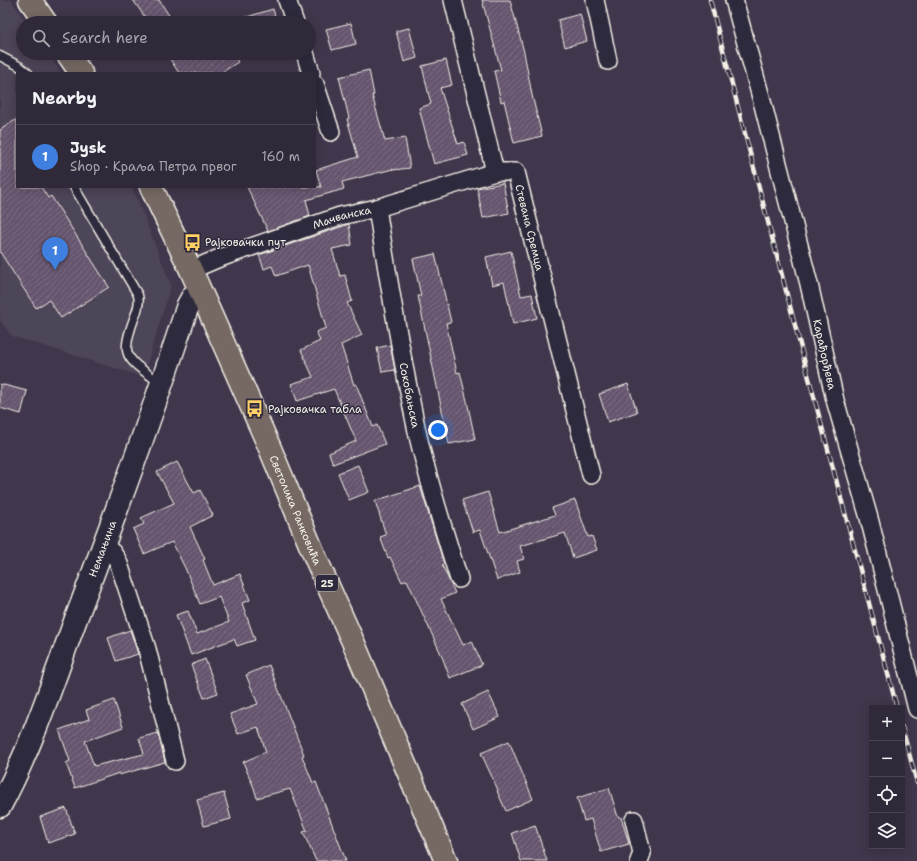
<!DOCTYPE html>
<meta charset="utf-8">
<style>
:root{--surface:#302939;--page:#383141;--text:#f1f3f6;--muted:#a8a6ae;--line:#4b4553;--accent:#ffd166}
body{margin:0;font-family:"Shantell Sans",sans-serif;background:var(--page);color:var(--text)}
.controls{position:absolute;right:12px;bottom:12px;display:grid;overflow:hidden;border-radius:0px;box-shadow:0 2px 10px #0003}
.controls button{width:36px;height:36px;display:grid;place-items:center;padding:0;border:0;border-bottom:1px solid var(--line);background:var(--surface);color:var(--text);font:20px sans-serif}
.you{position:absolute;left:438px;top:430px;width:14px;height:14px;margin:-10px;border:3px solid #fff;border-radius:50%;background:#1a73e8;box-shadow:0 0 0 6px #1a73e833}
.badge{display:grid;place-items:center;width:26px;height:26px;border-radius:50%;background:var(--accent);color:#fff;font-size:13px;font-weight:700}
.pin{position:absolute;translate:-50% -33px;filter:drop-shadow(0 1px 2px #0008)}
.pin::after{content:'';position:absolute;top:21px;width:14px;height:12px;background:inherit;clip-path:polygon(0 0,100% 0,50% 100%)}
.list{margin:0;padding:0;list-style:none}
h2{display:flex;justify-content:space-between;align-items:center;height:52px;margin:0;padding:0 16px;font-size:17px}
h2 small{font-size:13px;font-weight:400;color:var(--muted)}
.list li{display:grid;grid-template-columns:26px 1fr auto;gap:12px;align-items:center;box-sizing:border-box;height:64px;padding:0 16px;border-top:1px solid var(--line)}
.list b{display:block;font-size:15px;white-space:nowrap}
.list p{margin:0;font-size:13px;white-space:nowrap;color:var(--muted)}
.list em{font-size:13px;font-style:normal;color:var(--muted)}
.icon{flex:none;width:22px;height:22px;fill:none;stroke:currentColor;stroke-width:2;stroke-linecap:round;stroke-linejoin:round}
.map{position:relative;flex:none;width:917px;height:861px;overflow:hidden}
.search{position:absolute;background:var(--surface);box-shadow:0 2px 10px #0003;left:16px;top:16px;width:300px;height:44px;display:flex;align-items:center;gap:10px;box-sizing:border-box;padding:0 14px;border-radius:22px;color:var(--muted);font-size:15px}
.panel{position:absolute;background:var(--surface);box-shadow:0 2px 10px #0003;left:16px;top:72px;width:300px;height:116px;border-radius:0px}
.map>svg:first-child{display:block}
.built{fill:#4e4459}
.building{fill:url(#building-hatch);stroke:#f4f1e8}
.lines{fill:none;stroke-linecap:round;stroke-linejoin:round}
.lane-casing{stroke:#f4f1e8;stroke-width:11}
.street-casing{stroke:#f4f1e8;stroke-width:20}
.secondary-casing{stroke:#f4f1e8;stroke-width:25}
.primary-casing{stroke:#f4f1e8;stroke-width:25}
.lane{stroke:#2f2a3d;stroke-width:8}
.street{stroke:#2f2a3d;stroke-width:17}
.secondary{stroke:#2f2a3d;stroke-width:22}
.primary{stroke:#766964;stroke-width:22}
.rail-casing{stroke:#f4f1e8;stroke-width:4.5}
.rail{stroke:#2f2a3d;stroke-width:3;stroke-dasharray:9;stroke-linecap:butt}
.labels{text-anchor:middle;stroke-width:3;stroke-linejoin:round;paint-order:stroke}
.shield{fill:#2f2a3d;stroke:#b9b5b5;stroke-width:1}
.shield-label{font-size:10px;font-weight:bold;fill:#f4f1e8}
.street-label{font-size:11px;fill:#f4f1e8;stroke:#2f2a3d}
.poi-label{font-size:11px;fill:#f4f1e8;stroke:#2f2a3d;text-anchor:start}
</style>
<div class="map">
<svg width="917" height="861" viewBox="0 0 917 861">
<defs>
<pattern id="building-hatch" width="6" height="6" patternUnits="userSpaceOnUse"><rect width="6" height="6" fill="#66546e"/><path d="M-1 1l2-2M0 6l6-6M5 7l2-2" fill="none" stroke="#7c6d83"/></pattern>
</defs>
<rect width="100%" height="100%" fill="#40374c"/>
<filter id="ink" filterUnits="userSpaceOnUse"><feTurbulence type="fractalNoise" baseFrequency=".025" numOctaves="2"/><feDisplacementMap in="SourceGraphic" scale="8" xChannelSelector="R" yChannelSelector="G"/><feConvolveMatrix kernelMatrix="1 2 1 2 8 2 1 2 1" color-interpolation-filters="sRGB"/></filter>
<g filter="url(#ink)">
<!-- built -->
<polygon class="built" points="0,0 11,0 27,23 23,23 23,53 47,53 61,73 17,73 17,187 131,187 136,196 171,285 143,377 12,336 0,320"/>
<!-- building -->
<g class="building">
<polygon points="133,0 159,0 174,23 149,23"/>
<polygon points="482,0 510,0 524,52 532,95 542,136 514,143 504,101 501,102 494,71 501,70"/>
<polygon points="273,9 277,23 237,23 237,20"/>
<polygon points="580,14 587,41 565,47 558,20"/>
<polygon points="351,23 356,44 332,50 326,29"/>
<polygon points="409,28 417,58 404,62 396,31"/>
<polygon points="166,53 232,53 238,62 221,73 179,73"/>
<polygon points="446,60 452,85 440,88 458,144 464,142 468,155 434,164 419,108 431,104 422,66"/>
<polygon points="369,70 374,95 372,95 385,141 405,138 410,168 393,170 393,169 342,182 344,189 306,200 310,216 268,231 247,187 321,187 316,170 358,157 347,119 349,118 339,77"/>
<polygon points="17,119 17,187 41,187 48,198 51,196 109,287 61,318 49,300 36,308 0,252 0,130"/>
<polygon points="503,183 509,213 483,218 477,188"/>
<polygon points="349,224 352,245 332,249 340,276 345,275 352,301 347,303 362,335 341,345 354,385 356,384 373,427 377,425 385,444 333,464 329,453 356,441 334,389 297,401 291,384 313,377 301,350 320,341 316,332 326,328 308,265 276,276 272,266 264,269 259,255"/>
<polygon points="511,251 521,296 532,294 537,318 513,324 504,282 492,285 486,257"/>
<polygon points="435,254 451,322 446,323 457,373 460,372 467,401 475,439 449,444 418,296 421,296 413,259"/>
<polygon points="390,345 395,370 382,372 377,348"/>
<polygon points="0,384 27,391 21,414 0,408"/>
<polygon points="628,384 637,412 608,422 599,394"/>
<polygon points="177,462 194,493 200,490 213,515 190,527 205,559 203,560 213,585 240,574 250,600 242,603 255,640 237,646 234,639 191,655 176,615 188,611 197,634 229,622 219,597 200,604 185,568 172,542 144,554 133,529 144,524 141,518 174,503 157,472"/>
<polygon points="358,465 369,492 349,500 338,473"/>
<polygon points="420,486 444,564 442,565 455,593 441,599 463,645 472,641 482,665 450,678 441,654 407,580 402,582 390,557 388,558 380,537 386,535 375,501"/>
<polygon points="488,492 500,532 555,515 552,508 575,500 588,537 592,536 597,550 573,558 565,533 520,546 524,559 517,561 520,572 497,580 480,530 473,532 462,500"/>
<polygon points="130,630 138,654 116,661 108,638"/>
<polygon points="205,659 218,693 204,698 191,665"/>
<polygon points="269,665 304,755 302,756 313,783 316,782 346,861 316,861 303,832 307,831 290,789 257,798 254,788 243,762 266,752 258,727 238,734 230,714 258,704 246,675"/>
<polygon points="488,692 500,717 473,729 462,704"/>
<polygon points="114,700 123,727 85,741 94,766 144,754 139,738 158,733 165,762 119,775 119,773 75,788 66,763 70,761 59,730 89,719 86,710"/>
<polygon points="509,741 533,799 506,811 497,791 498,790 481,753"/>
<polygon points="609,788 618,817 621,817 629,844 601,852 591,819 584,821 577,798"/>
<polygon points="224,793 231,819 204,826 197,800"/>
<polygon points="66,808 75,834 48,843 40,817"/>
<polygon points="535,825 547,861 521,861 512,833"/>
</g>
<g class="lines">
<defs>
<g id="lane">
<polyline points="0,56 19,66 28,73"/>
<path d="M74 187 138 295C140 303 138 309 135 316 119 359 126 357 160 383"/>
</g>
<g id="street">
<polyline points="287,0 295,23"/>
<polyline points="453,0 495,172"/>
<polyline points="595,0 608,61"/>
<path id="s1" d="M734 0 762 101 809 284 835 400 869 518 917 709"/>
<polyline points="305,53 311,73"/>
<polyline points="315,84 331,132"/>
<path id="s2" d="M377 208C389 284 402 361 418 436 429 484 444 531 459 579"/>
<path id="s3" d="M191 270 217 259 340 216 377 208 495 172H516L591 475"/>
<polyline points="103,546 112,552 118,561 147,649 175,761"/>
<polyline points="634,820 642,853 639,861"/>
</g>
<g id="secondary">
<path id="s4" d="M0 806C32 747 54 678 77 616 116 513 154 410 188 305L193 296 200 292"/>
</g>
<g id="primary">
<polyline points="30,0 46,23"/>
<polyline points="67,53 81,73"/>
<path id="s5" d="M151 187 191 270 269 446 316 559 354 644 446 861"/>
</g>
</defs>
<!-- lane casing -->
<use href="#lane" class="lane-casing"/>
<!-- street casing -->
<use href="#street" class="street-casing"/>
<!-- secondary casing -->
<use href="#secondary" class="secondary-casing"/>
<!-- primary casing -->
<use href="#primary" class="primary-casing"/>
<!-- lane -->
<use href="#lane" class="lane"/>
<!-- street -->
<use href="#street" class="street"/>
<!-- secondary -->
<use href="#secondary" class="secondary"/>
<!-- primary -->
<use href="#primary" class="primary"/>
<defs>
<g id="rail">
<polyline points="710,0 802,352 897,708"/>
<polyline points="902,727 917,783"/>
</g>
</defs>
<!-- rail casing -->
<use href="#rail" class="rail-casing"/>
<!-- rail -->
<use href="#rail" class="rail"/>
</g>
</g>
<!-- icons -->
<defs>
<symbol id="bus-bare" viewBox="-9 -9 18 18"><path d="M-5-6H5V4H4V6H2V4H-2V6H-4V4H-5ZM-3.5-4V0h7V-4ZM-3.5 1.2v1.5H-2V1.2ZM2 1.2v1.5H3.5V1.2Z" fill="#ffd166" stroke="#2f2a3d" stroke-width="2.5" paint-order="stroke"/></symbol>
</defs>
<g fill-rule="evenodd">
<use href="#bus-bare" x="180" y="230" width="25" height="25"/>
<use href="#bus-bare" x="242" y="396" width="25" height="25"/>
</g>
<g class="labels">
<!-- shield labels -->
<rect class="shield" x="316" y="575" width="22" height="16" rx="3"/>
<g class="shield-label">
<text x="327" y="587">25</text>
</g>
<!-- street labels -->
<g class="street-label">
<text dy="4" stroke="none"><textPath href="#s3" startOffset="160">Мачванска</textPath></text>
<text dy="4" stroke="none"><textPath href="#s3" startOffset="398">Стевана Сремца</textPath></text>
<text dy="4" stroke="none"><textPath href="#s1" startOffset="366">Карађорђева</textPath></text>
<text dy="4" stroke="none"><textPath href="#s2" startOffset="190">Сокобањска</textPath></text>
<text dy="4" stroke="none"><textPath href="#s5" startOffset="354">Светолика Ранковића</textPath></text>
<text dy="4" stroke="none"><textPath href="#s4" startOffset="277">Немањина</textPath></text>
</g>
<!-- poi labels -->
<g class="poi-label">
<text x="205" y="246">Рајковачки пут</text>
<text x="268" y="413">Рајковачка табла</text>
</g>
</g>
</svg>
<div class="controls">
<button>+</button>
<button>−</button>
<button><svg class="icon" aria-label="locate" viewBox="0 0 24 24"><circle cx="12" cy="12" r="6"/><path d="M12 2v4M12 18v4M2 12h4M18 12h4"/></svg></button>
<button><svg class="icon" aria-label="layers" viewBox="0 0 24 24"><path d="M12 4l9 5-9 5-9-5zM3 14l9 5 9-5"/></svg></button>
</div>
<div class="you"></div>
<div class="pin badge" style="left:55px;top:270px;background:#3f7fe0">1</div>
<div class="search"><svg class="icon" aria-label="search" viewBox="0 0 24 24"><circle cx="10" cy="10" r="6"/><path d="M15 15l6 6"/></svg>Search here</div>
<section class="panel">
<h2>Nearby<small></small></h2>
<ul class="list">
<li><span class="badge" style="background:#3f7fe0">1</span><div><b>Jysk</b><p>Shop · Краља Петра првог</p></div><em>160 m</em></li>
</ul>
</section>
</div>
